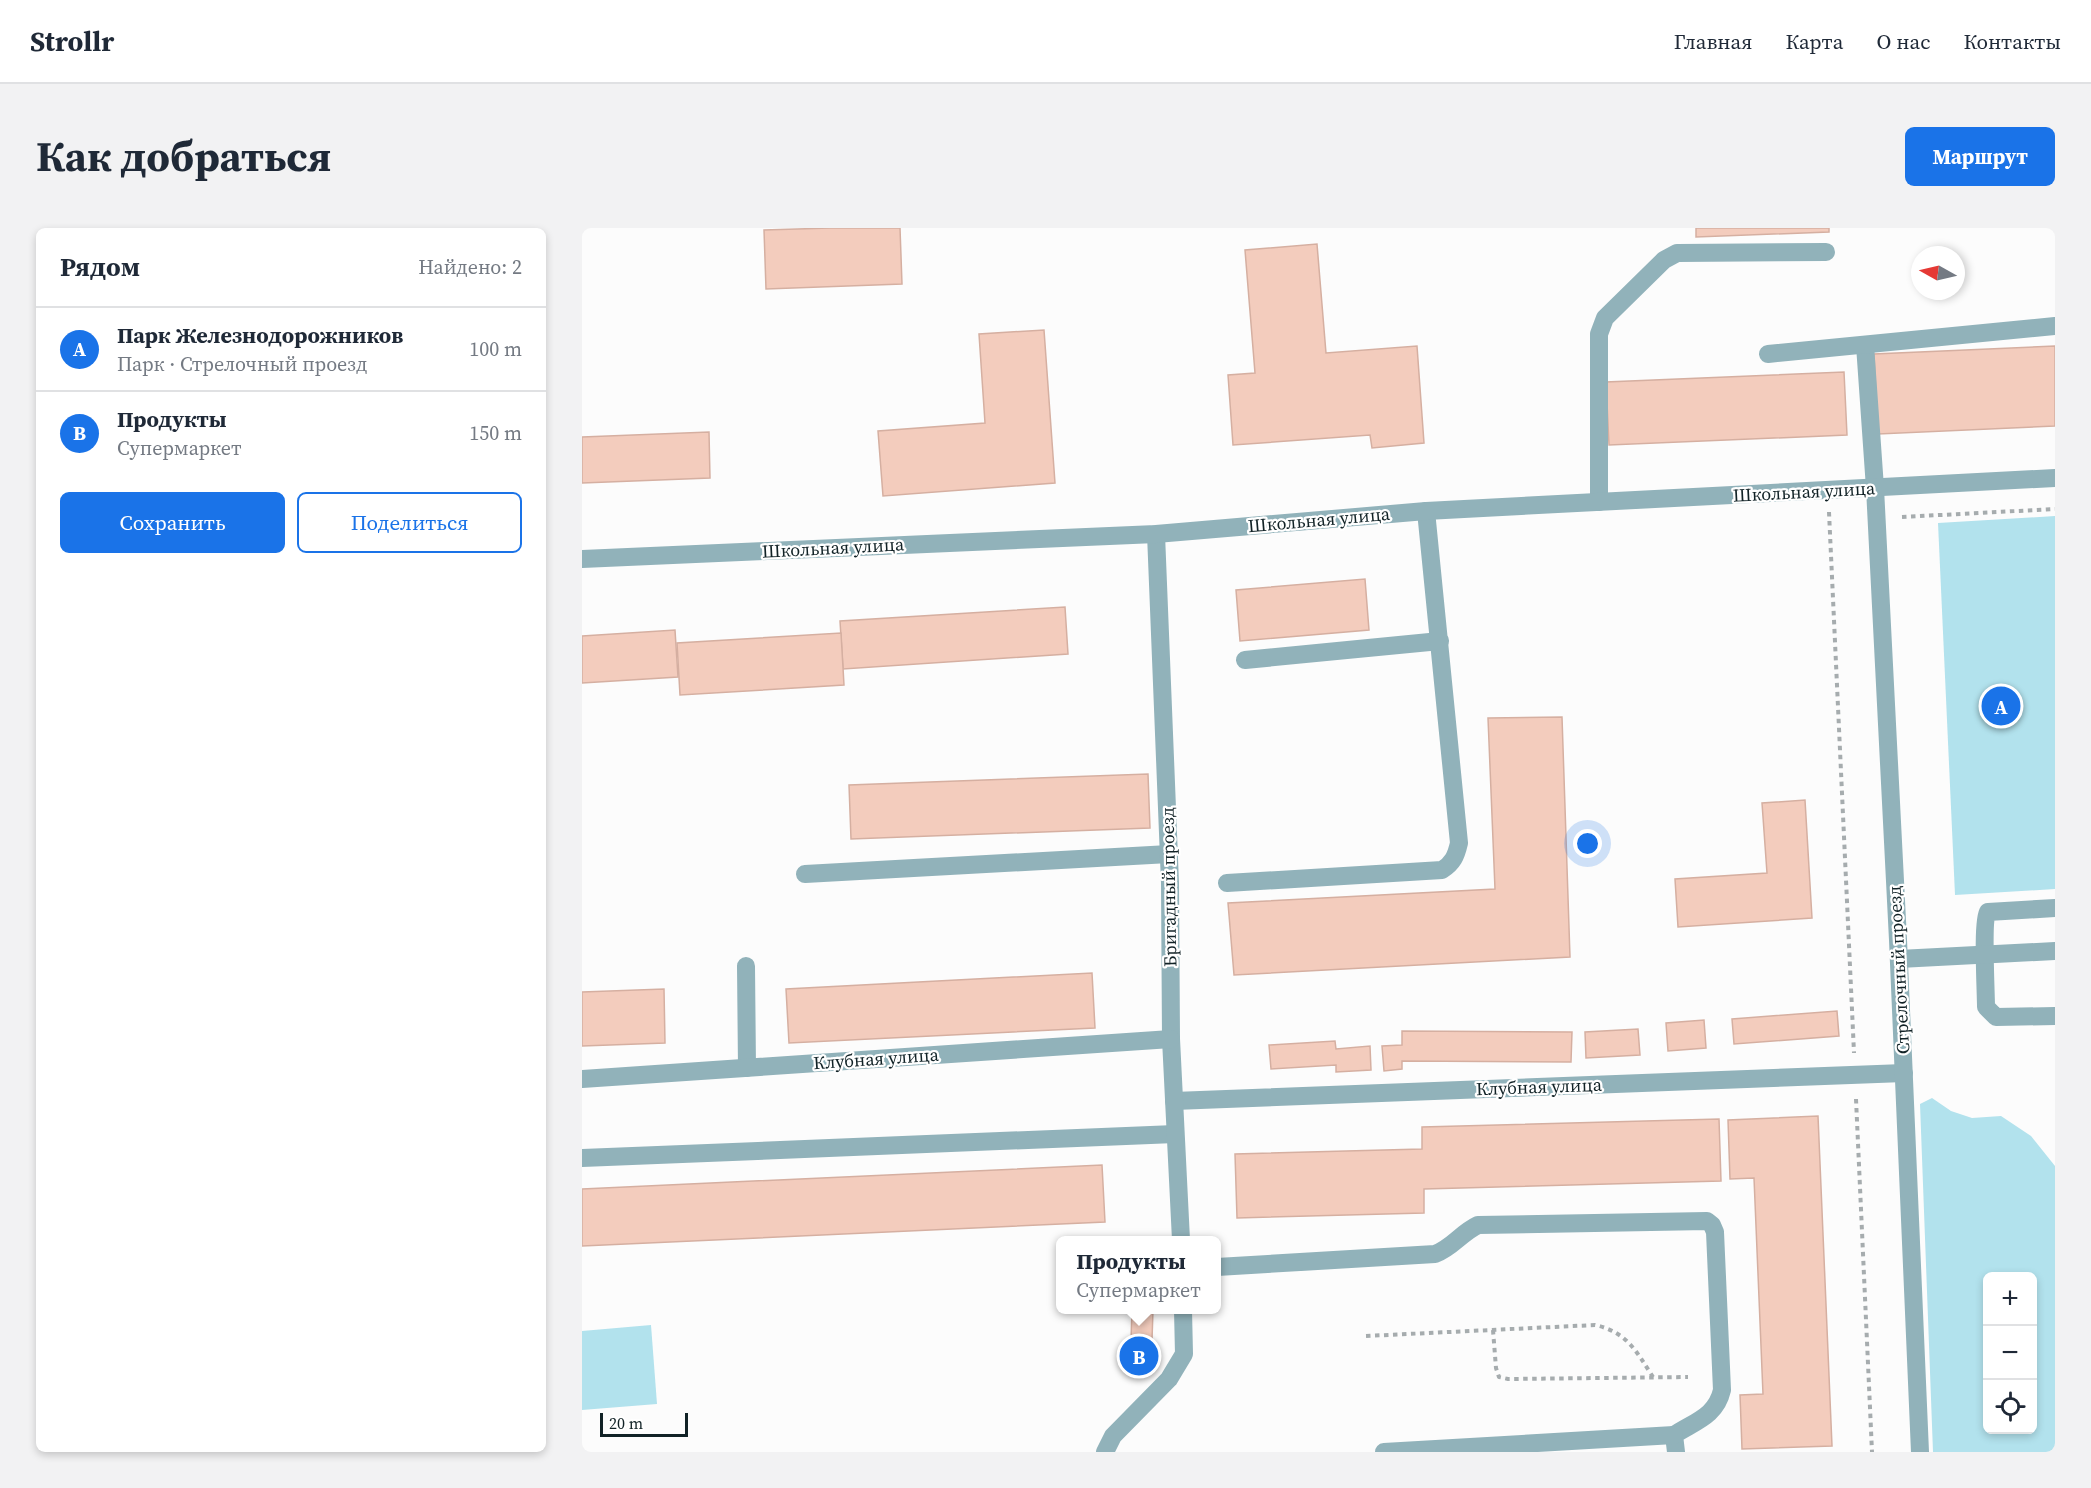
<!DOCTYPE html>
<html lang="ru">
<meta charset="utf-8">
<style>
:root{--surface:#fff;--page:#f2f2f3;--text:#1f2937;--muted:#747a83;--line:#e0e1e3;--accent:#1a73e8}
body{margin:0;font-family:"Source Serif 4",serif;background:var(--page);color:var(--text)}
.controls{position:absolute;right:18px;bottom:18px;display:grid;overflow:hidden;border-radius:9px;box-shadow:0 3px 9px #0003}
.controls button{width:54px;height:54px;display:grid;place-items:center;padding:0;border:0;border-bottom:2px solid var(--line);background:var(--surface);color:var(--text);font:30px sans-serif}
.compass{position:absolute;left:1329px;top:18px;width:54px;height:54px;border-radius:50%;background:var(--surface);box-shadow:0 3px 9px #0003;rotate:278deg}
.scale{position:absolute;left:18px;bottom:15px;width:88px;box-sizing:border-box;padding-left:6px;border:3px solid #112226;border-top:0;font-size:16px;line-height:21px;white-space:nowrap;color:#112226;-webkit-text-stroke:4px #fff;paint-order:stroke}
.you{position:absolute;left:1006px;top:616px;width:21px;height:21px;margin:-15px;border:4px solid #fff;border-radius:50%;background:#1a73e8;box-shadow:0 0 0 9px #1a73e833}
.badge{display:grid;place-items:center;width:39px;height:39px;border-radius:50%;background:var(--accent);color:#fff;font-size:20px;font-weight:700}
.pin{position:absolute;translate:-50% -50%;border:3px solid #fff;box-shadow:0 2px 6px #0006}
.popup{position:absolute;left:474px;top:1008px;width:165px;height:78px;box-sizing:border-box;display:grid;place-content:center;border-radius:9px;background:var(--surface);filter:drop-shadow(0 2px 4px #0005);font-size:20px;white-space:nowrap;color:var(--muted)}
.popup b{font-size:22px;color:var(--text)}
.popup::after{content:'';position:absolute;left:50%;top:100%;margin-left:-12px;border:12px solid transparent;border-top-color:var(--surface)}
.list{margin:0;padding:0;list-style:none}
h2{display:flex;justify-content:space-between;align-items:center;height:78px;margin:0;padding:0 24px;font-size:26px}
h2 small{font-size:20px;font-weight:400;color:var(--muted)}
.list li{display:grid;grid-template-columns:39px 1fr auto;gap:18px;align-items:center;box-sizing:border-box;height:84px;padding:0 24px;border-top:2px solid var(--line)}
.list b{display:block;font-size:22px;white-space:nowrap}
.list p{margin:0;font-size:20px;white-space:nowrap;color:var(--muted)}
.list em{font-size:20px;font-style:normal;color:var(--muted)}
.actions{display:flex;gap:12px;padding:18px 24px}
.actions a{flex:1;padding:14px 0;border:2px solid var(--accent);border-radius:9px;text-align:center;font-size:21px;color:var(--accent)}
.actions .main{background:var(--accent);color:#fff}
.icon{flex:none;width:33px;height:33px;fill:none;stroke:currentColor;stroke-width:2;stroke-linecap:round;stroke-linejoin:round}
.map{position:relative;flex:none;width:1473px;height:1224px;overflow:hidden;border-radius:9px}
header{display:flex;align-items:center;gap:36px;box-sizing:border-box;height:84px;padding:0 30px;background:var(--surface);border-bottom:2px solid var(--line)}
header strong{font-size:28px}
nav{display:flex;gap:33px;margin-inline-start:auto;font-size:21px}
.intro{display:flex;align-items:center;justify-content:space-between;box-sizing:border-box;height:144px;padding:0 36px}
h1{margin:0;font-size:42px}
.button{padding:15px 27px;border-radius:9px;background:var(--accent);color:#fff;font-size:21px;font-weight:700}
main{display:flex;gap:36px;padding:0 36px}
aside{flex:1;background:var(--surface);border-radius:9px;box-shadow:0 3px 9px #0003}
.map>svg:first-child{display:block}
.green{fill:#b2e2ed;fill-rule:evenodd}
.building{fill:#f3ccbd;stroke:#d5afa1;stroke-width:1.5}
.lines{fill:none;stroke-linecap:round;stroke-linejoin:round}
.path{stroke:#a6acae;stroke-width:4;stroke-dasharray:4.5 4.5;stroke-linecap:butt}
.lane{stroke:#91b2ba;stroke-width:18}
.street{stroke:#91b2ba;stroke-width:18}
.labels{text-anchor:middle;stroke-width:4.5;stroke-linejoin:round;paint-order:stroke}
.street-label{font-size:18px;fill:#112226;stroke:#fff}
</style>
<header>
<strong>Strollr</strong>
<nav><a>Главная</a><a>Карта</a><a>О нас</a><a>Контакты</a></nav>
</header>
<div class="intro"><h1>Как добраться</h1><a class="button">Маршрут</a></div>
<main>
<aside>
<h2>Рядом<small>Найдено: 2</small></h2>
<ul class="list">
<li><span class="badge">A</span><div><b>Парк Железнодорожников</b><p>Парк · Стрелочный проезд</p></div><em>100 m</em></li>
<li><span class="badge">B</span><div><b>Продукты</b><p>Супермаркет</p></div><em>150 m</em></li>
</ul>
<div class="actions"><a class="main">Сохранить</a><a>Поделиться</a></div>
</aside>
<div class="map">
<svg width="1473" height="1224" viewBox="0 0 1473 1224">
<rect width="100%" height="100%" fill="#fcfcfc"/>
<!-- green -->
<g class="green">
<polygon points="1473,288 1473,661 1373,667 1356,295"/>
<path d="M1350 870 1369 883 1390 890 1419 888 1449 908 1473 938V1224H1351L1338 876ZM1450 1048V1202H1406V1048Z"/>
<polygon points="69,1097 75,1176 0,1182 0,1103"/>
</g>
<!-- building -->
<g class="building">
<polygon points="248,0 318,0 320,56 184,61 182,2"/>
<polygon points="1114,0 1247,0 1247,4 1114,9"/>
<polygon points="735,16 744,125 835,118 842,215 790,220 788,207 651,217 646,147 673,145 663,22"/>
<polygon points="462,102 473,255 301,268 296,203 403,195 397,106"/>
<polygon points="1473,118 1473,198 1296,206 1292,126"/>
<polygon points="1262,144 1265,207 1027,217 1024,154"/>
<polygon points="127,204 128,250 0,255 0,209"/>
<polygon points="783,351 787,402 658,413 654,362"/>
<polygon points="483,379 486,426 261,441 258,393"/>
<polygon points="93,402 96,449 0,455 0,408"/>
<polygon points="259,405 262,457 98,467 95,415"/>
<polygon points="980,489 988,729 652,747 646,675 913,661 906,490"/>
<polygon points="566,546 568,600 269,611 267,557"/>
<polygon points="1223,572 1230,690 1096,699 1093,651 1185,645 1180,575"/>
<polygon points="510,745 513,800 207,815 204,761"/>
<polygon points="82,761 83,815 0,818 0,764"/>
<polygon points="1255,783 1257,808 1152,816 1150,791"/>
<polygon points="1122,792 1124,820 1086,823 1084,795"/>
<polygon points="1056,801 1058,827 1004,830 1003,804"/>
<polygon points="820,803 990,804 989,834 820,833 820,841 802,843 800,818 820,817"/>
<polygon points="753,813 754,821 788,818 789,842 754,844 754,837 689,841 687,817"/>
<polygon points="1236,888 1250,1218 1160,1221 1158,1167 1181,1166 1172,950 1148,951 1146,892"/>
<polygon points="1137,891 1139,953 842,961 842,985 655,990 653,926 840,921 840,899"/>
<polygon points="520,937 523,994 0,1018 0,961"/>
<polygon points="550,1082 571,1082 569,1142 548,1142"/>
</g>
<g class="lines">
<!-- path -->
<g class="path">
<polyline points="1247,284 1272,825"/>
<polyline points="1320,289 1473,281"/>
<polyline points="1274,871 1290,1224"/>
<polyline points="911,1102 914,1140 917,1149 926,1151 1106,1149"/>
<path d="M784 1108 1013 1097C1045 1104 1054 1123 1071 1149"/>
</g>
<!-- lane -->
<g class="lane">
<polyline points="1283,117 1293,260"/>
<polyline points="1186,126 1473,98"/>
<polyline points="1017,274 1017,106 1023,90 1082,32 1095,25 1244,24"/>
<polyline points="663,432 858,413"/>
<polyline points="223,646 587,626"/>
<path d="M645 655 860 642C871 635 874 628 877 615L844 283"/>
<path d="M1473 680 1406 684C1400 692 1404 764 1404 779L1414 789 1473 788"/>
<polyline points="1317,731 1473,723"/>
<polyline points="164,738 165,840"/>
<polyline points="592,873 1322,845"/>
<polyline points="0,930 593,906"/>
<path d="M635 1039 853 1026C870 1020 879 1005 896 997L1125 993 1130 997 1133 1004 1140 1162C1134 1188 1114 1193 1092 1207L1094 1224"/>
<polyline points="802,1224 1092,1207"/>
</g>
<!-- street -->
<g class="street">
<polyline points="1293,260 1316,712 1338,1224"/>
<polyline points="574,306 588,655 589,811 599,1012"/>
<polyline points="0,331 574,306 844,283 1473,250"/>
<polyline points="0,851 589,811"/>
<polyline points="523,1224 531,1208 587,1151 602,1126 601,1082"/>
</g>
</g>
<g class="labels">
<!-- street labels -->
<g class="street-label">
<text transform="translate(1222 264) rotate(-3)" y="6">Школьная улица</text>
<text transform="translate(737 292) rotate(-5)" y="6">Школьная улица</text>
<text transform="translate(251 320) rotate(-3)" y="6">Школьная улица</text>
<text transform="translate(587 659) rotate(-91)" y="6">Бригадный проезд</text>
<text transform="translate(1317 742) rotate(-93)" y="6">Стрелочный проезд</text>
<text transform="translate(294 831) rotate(-4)" y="6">Клубная улица</text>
<text transform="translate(957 859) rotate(-2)" y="6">Клубная улица</text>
</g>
</g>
</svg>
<div class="controls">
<button>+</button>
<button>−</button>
<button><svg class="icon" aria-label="locate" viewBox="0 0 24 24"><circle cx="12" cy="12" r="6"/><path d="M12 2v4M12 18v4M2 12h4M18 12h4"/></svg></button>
</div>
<svg class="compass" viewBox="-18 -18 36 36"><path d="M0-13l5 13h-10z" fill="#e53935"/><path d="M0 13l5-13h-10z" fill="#747a83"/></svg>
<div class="scale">20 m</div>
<div class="you"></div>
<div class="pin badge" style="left:1419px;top:478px">A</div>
<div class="pin badge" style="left:557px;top:1128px">B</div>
<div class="popup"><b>Продукты</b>Супермаркет</div>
</div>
</main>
